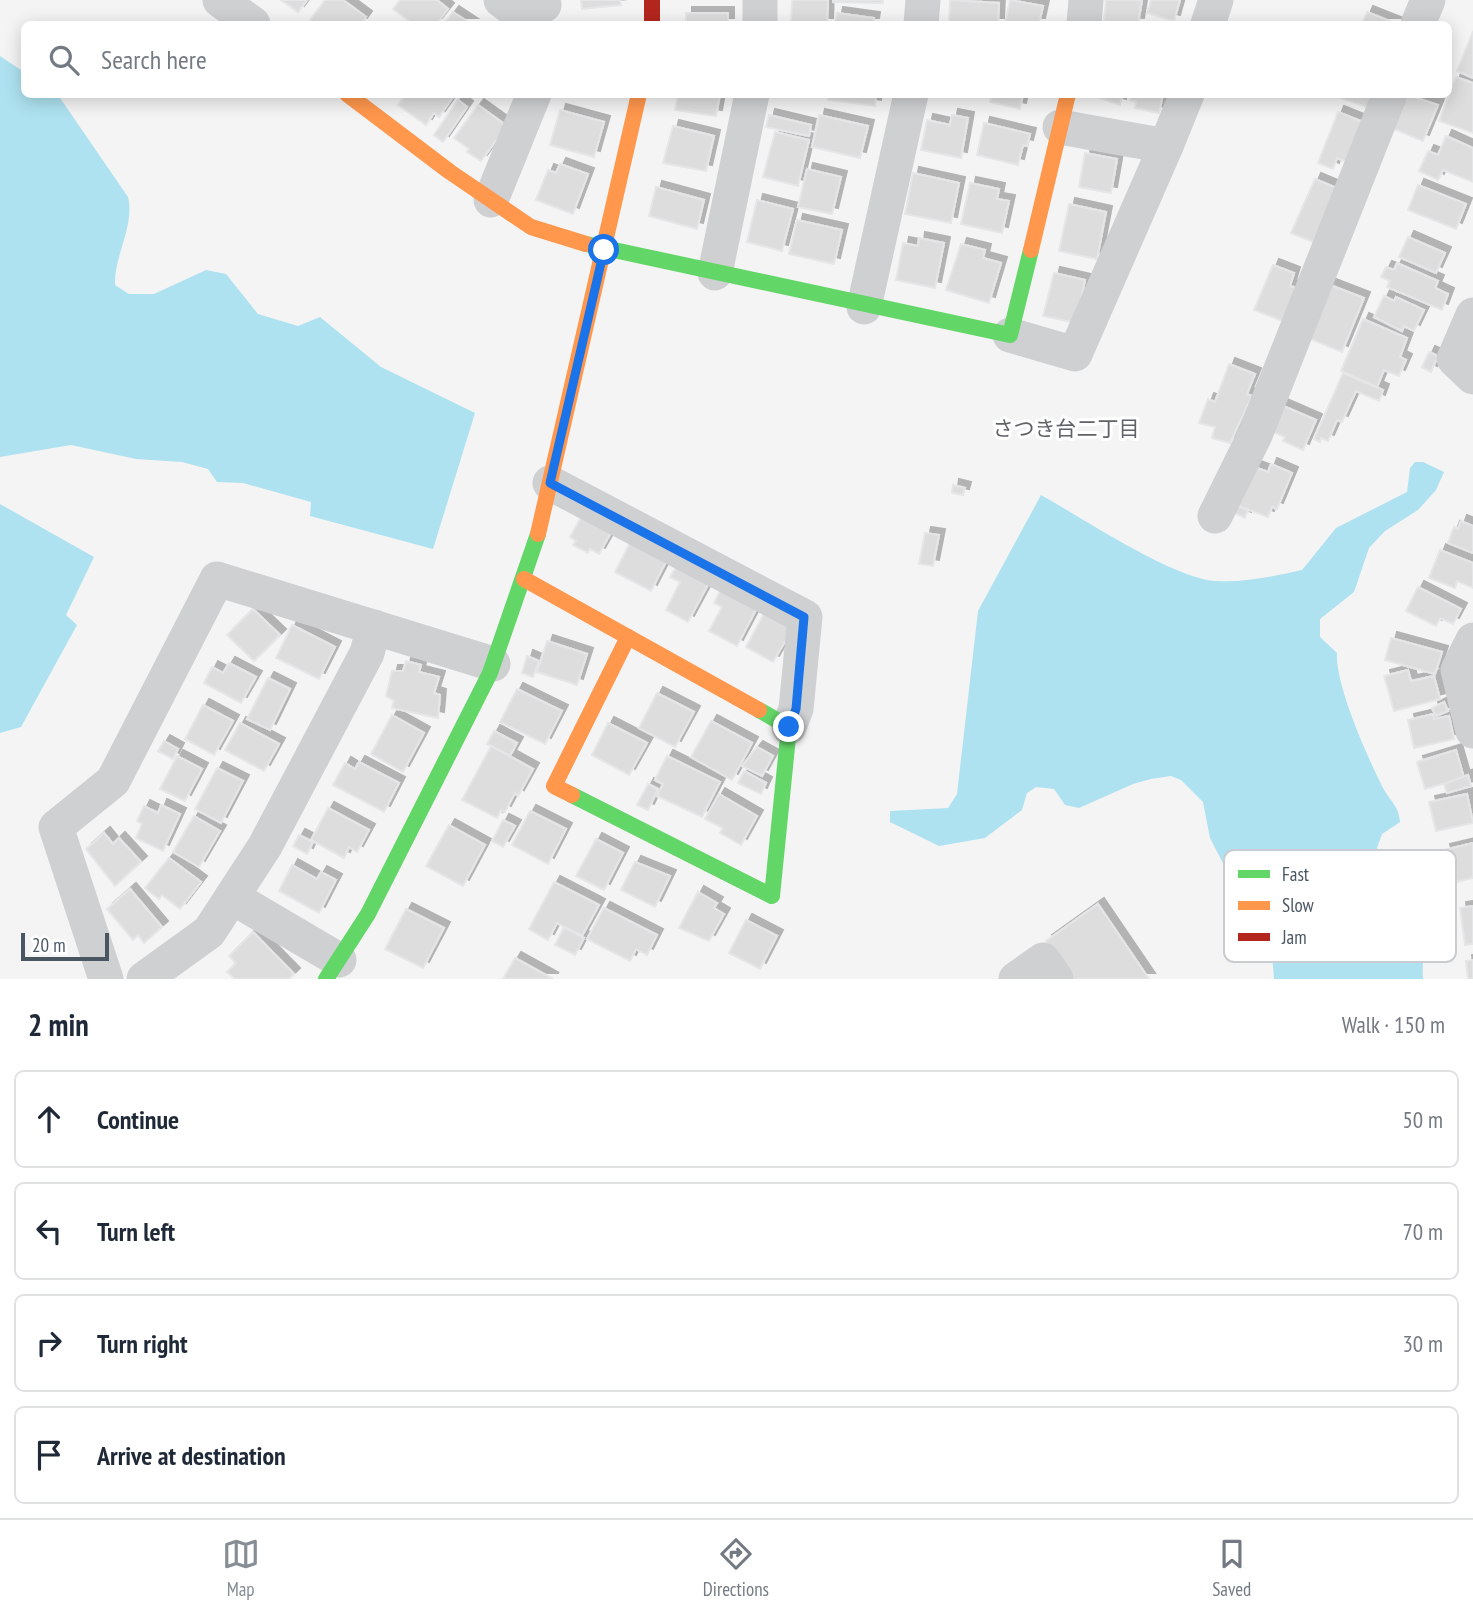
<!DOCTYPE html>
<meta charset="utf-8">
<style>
:root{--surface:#fff;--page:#f6f6f7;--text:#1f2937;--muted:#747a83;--line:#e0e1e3;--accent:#868d94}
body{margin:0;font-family:"PT Sans Narrow","Noto Sans JP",sans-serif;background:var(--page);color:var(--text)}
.scale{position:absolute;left:21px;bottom:18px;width:88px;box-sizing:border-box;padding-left:7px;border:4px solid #4a5661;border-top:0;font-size:19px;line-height:24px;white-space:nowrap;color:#4a5661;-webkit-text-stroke:5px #fff;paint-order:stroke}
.stop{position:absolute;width:21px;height:21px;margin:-16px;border:5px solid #1a73e8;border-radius:50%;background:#fff}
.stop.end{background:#1a73e8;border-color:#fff;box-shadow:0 2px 7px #0008}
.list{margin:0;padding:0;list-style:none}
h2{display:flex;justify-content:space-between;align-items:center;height:91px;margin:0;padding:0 28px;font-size:30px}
h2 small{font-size:23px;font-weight:400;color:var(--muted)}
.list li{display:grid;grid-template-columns:46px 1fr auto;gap:21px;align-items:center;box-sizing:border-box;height:98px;margin:0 14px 14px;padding:0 14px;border:2px solid var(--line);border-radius:10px}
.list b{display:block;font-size:26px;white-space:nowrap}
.list em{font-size:23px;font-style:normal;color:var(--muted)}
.icon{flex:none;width:38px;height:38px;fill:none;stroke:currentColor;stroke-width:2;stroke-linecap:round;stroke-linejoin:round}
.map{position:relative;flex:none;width:1473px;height:979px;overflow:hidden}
.search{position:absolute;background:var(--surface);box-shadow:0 4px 18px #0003;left:21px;right:21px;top:21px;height:77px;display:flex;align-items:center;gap:18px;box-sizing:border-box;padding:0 24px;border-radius:10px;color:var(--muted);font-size:26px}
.sheet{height:539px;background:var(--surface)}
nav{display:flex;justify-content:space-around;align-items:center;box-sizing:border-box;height:98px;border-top:2px solid var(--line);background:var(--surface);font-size:19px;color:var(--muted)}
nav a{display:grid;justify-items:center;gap:4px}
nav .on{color:var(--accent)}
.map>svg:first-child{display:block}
.water{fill:#aee2f0}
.building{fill:#ddddde;stroke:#e5e6e7;stroke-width:2;filter:url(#shadow)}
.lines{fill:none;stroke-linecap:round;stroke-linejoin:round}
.street{stroke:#ced0d2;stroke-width:35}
.fast{stroke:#63d668;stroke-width:16}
.slow{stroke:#ff974d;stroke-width:16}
.jam{stroke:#b3261e;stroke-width:16}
.route{stroke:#1a73e8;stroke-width:9}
.labels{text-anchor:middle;stroke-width:6;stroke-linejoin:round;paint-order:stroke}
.neighbourhood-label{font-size:21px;fill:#5f6368;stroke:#fff}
.key{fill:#fff;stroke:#c9ccd0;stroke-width:2}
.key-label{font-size:19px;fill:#4a5661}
</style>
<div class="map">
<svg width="1473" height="979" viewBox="0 0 1473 979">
<defs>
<filter id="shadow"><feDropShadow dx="6" dy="-6" stdDeviation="0" flood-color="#0004"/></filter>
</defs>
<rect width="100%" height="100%" fill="#f4f4f4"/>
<!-- water -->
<g class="water">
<path d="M0 56 24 72V94L58 95 128 197C135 226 114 255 115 285L129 294H154L206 270 226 274 258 314 298 326 320 317 381 367 475 413 433 549 310 516 311 502 243 483 217 482 208 469 182 462 136 459 71 445 0 457Z"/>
<path d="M1415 462H1423L1444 472 1436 490 1418 510 1385 531 1369 548 1354 592 1320 619V637L1337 653C1335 685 1368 758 1383 788 1390 801 1399 806 1400 822L1382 834 1377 848C1384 862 1400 871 1409 885 1432 920 1421 942 1423 979H1274L1270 927 1244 904 1210 838 1203 802 1181 780 1171 776 1151 779 1133 784 1079 808 1065 805 1054 789 1036 787 1027 793 1022 810 985 838 939 846 890 822V811L948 808 957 794 978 611 1041 495C1082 518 1174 579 1216 581 1244 583 1275 576 1302 570L1336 528 1407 492 1410 468Z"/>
<polygon points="0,504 94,557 66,615 77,625 21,727 0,733"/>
</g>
<!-- building -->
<g class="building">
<polygon points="281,0 307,0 298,12"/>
<polygon points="325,0 343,0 366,17 361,24 316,24 310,20"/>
<polygon points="400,0 437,0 448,9 436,24 413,24 393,9"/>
<polygon points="581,0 620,0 621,5 582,9"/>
<polygon points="792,0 828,0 827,24 791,24"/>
<polygon points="833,0 883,0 883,3 833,2"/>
<polygon points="950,0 999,3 998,24 949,24"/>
<polygon points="1010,0 1043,6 1039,24 1005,24"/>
<polygon points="1106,0 1142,0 1138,24 1104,21"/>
<polygon points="1151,0 1180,0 1174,21 1147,13"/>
<polygon points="453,12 471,24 444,24"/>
<polygon points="1367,12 1397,24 1362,24"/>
<rect x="686" y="13" width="42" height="11"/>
<polygon points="837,13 874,18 873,24 835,24"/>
<polygon points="1473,31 1473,78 1457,71"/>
<polygon points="1456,77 1473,83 1473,133 1439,121"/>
<polygon points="406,94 455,94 439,117 434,113 426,125 398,105"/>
<polygon points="678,94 720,94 716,116 675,110"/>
<polygon points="829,94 876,94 875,106 828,100"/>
<polygon points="992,94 1023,94 1020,109 990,102"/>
<polygon points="1089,94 1123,94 1120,105"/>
<polygon points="1132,94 1163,94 1159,113 1135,108 1136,102 1130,100"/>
<polygon points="1343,94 1377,94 1372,109 1341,98"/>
<polygon points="1405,94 1438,105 1423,141 1391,128"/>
<polygon points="458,100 467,107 443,142 434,135"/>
<polygon points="478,105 507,126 481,161 467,152 469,149 454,138"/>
<polygon points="560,110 604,122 594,157 550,145"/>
<polygon points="1338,112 1368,124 1352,164 1337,158 1333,169 1318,163"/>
<polygon points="769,115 811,125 809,136 766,127"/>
<polygon points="819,115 868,126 860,158 812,147"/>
<polygon points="952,115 968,118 961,158 921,150 927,120 950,125"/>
<polygon points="984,123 1030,134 1027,146 1023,145 1018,165 977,155"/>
<polygon points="673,126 714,136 706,171 663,163"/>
<polygon points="775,132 809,140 798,186 763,177"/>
<polygon points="1446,136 1473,148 1473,182 1443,170 1438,180 1419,171 1428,151 1438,155"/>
<polygon points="1085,153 1117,159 1111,193 1079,187"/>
<polygon points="560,164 588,174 573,214 536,200 548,170 556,173"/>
<polygon points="807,169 841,177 832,214 798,207"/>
<polygon points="913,173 959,183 951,223 905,214"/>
<polygon points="1315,179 1339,189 1313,242 1291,233"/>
<polygon points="970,183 999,189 997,199 1009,201 1002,233 961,224"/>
<polygon points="1418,185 1466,204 1456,229 1408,210"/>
<polygon points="656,187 704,200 697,229 649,216"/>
<polygon points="757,200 793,209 782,251 747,242"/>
<polygon points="1069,204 1106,212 1097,259 1059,251"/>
<polygon points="797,220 842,230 834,264 789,254"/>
<polygon points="1408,237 1445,253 1436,273 1399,257"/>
<polygon points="919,238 944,243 935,288 896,280 903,243 918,246"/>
<polygon points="961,244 985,250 983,258 1001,263 989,303 946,290"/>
<polygon points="1397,263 1438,281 1435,288 1448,294 1442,310 1387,287 1390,281 1381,277 1386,267 1394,270"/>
<polygon points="1273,265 1294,273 1290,286 1297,288 1285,322 1254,310"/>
<polygon points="1054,273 1085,280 1076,323 1043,316"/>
<polygon points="1330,285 1364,298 1342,352 1308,338"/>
<polygon points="1384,296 1394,301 1396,297 1424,310 1414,331 1404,326 1402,331 1374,317"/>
<polygon points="1363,319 1407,338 1400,357 1406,360 1399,376 1384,370 1377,387 1341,371"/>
<polygon points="1429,352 1438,356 1431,372 1422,367"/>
<polygon points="1229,364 1255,374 1247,394 1252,396 1230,443 1212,438 1215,427 1199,423 1208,399 1215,402"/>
<polygon points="1343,373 1383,390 1379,401 1356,391 1342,422 1337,420 1328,441 1321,438 1320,442 1314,439"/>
<polygon points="1281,405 1316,420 1303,450 1283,441 1285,437 1270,431"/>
<polygon points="1271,464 1292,473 1277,509 1272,507 1268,517 1239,506 1255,467 1268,472"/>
<polygon points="953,485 965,488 963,495 952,493"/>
<polygon points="1237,506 1248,510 1245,518 1234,513"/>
<polygon points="584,512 613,529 599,554 590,549 588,553 573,545 576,541 570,537"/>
<polygon points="1461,521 1473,526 1473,553 1448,543 1454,527 1458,529"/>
<polygon points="925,533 939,535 933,566 919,564"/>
<polygon points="632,539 668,558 651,591 615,572"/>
<polygon points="1440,550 1473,563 1473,588 1457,581 1455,588 1429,578"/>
<polygon points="678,564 710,581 688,622 666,610 680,582 670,577"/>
<polygon points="722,587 758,606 737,646 709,631 722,607 714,603"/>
<polygon points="1418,587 1461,609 1453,624 1440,618 1436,626 1406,611"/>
<polygon points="253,609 280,635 254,661 227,635"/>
<polygon points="766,610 794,626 773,662 746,647"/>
<polygon points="292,625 335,647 319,679 276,658"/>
<polygon points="1391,638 1442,652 1435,674 1385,660"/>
<polygon points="547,641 587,654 577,685 537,672"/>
<polygon points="527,656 539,661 533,677 522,673"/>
<polygon points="406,661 421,665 419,672 439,677 434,693 440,695 438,718 392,708 394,701 386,696 392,671 403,671"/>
<polygon points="229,663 256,677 241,703 204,683 212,667 223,673"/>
<polygon points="1408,670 1411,681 1434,676 1440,699 1394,711 1384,676"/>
<polygon points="268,678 290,689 270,730 247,719"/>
<polygon points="517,689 562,711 545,744 500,722"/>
<polygon points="657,693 694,712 675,747 639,728"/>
<polygon points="1444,702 1448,711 1436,716 1432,708"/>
<polygon points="203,705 233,721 214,755 185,739"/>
<polygon points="1433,714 1434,719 1449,716 1454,739 1414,748 1408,720"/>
<polygon points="392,715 424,733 403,772 371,754"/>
<polygon points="711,721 752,743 732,780 691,757"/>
<polygon points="240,723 279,744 264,771 225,750"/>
<polygon points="608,723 647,743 629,775 592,755"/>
<polygon points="494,731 517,743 510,756 487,744"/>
<polygon points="164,741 178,749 173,759 158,751"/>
<polygon points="491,746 533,769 518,796 515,793 505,812 501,810 497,818 462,800"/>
<polygon points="757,747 773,756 762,776 742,766"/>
<polygon points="1456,750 1464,778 1425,789 1417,762"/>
<polygon points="177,756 202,769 185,801 160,789"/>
<polygon points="667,756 720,782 702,817 657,796 663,784 655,780"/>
<polygon points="359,762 399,783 384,812 333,785 345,763 355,769"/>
<polygon points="217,768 243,781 221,823 195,809"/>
<polygon points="744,771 766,783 761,794 738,783"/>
<polygon points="1468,775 1471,786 1447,793 1444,784"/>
<polygon points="648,784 658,789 648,810 637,805"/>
<polygon points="719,794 757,816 741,845 720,833 723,828 705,819"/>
<polygon points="1467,794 1473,823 1436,831 1429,802"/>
<polygon points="161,805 180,814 163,851 136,838 142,824 137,821 144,806 158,813"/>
<polygon points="328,808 369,830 357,852 349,847 344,858 311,840"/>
<polygon points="530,811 566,829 548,864 512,845"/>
<polygon points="194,816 220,831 199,867 173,852"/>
<polygon points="503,820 515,826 503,847 492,841"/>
<polygon points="449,825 485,845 463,886 426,866"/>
<polygon points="104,833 113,844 119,838 141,862 115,886 86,849"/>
<polygon points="299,835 313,842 307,854 293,846"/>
<polygon points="596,839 623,853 604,890 576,876"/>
<polygon points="1473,843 1473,878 1452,883 1444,850"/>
<polygon points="169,858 201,882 180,909 162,895 159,899 145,888"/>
<polygon points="635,862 670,876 655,907 621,890"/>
<polygon points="292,865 317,879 321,872 336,880 319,913 279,891"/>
<polygon points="554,882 599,905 582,936 557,923 548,940 529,929"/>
<polygon points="130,889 162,927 144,943 138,935 133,940 107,909"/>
<polygon points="698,892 717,903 714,908 724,914 709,941 679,928"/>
<polygon points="1098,904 1149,979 1073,979 1046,941"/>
<polygon points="1473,906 1473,944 1465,945 1460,908"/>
<polygon points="604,908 657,935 647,955 636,949 630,961 587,939"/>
<polygon points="406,909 444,928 423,968 385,949"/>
<polygon points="746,920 777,936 760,969 729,953"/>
<polygon points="564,927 584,938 575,955 555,945"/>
<polygon points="253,932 294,974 289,979 235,979 227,972 236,963 229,956"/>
<polygon points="515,958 553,979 503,979"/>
<polygon points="1473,960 1473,979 1468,979 1466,961"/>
</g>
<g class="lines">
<!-- street -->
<g class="street">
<polyline points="220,0 253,24"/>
<polyline points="501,0 513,9 544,5"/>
<polyline points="760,0 760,24"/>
<polyline points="921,24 923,0"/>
<polyline points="1084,24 1086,0"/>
<polyline points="1208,24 1216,0"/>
<polyline points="1418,24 1428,0"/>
<polyline points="1060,127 1166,146 1187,94"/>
<polyline points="491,200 534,94"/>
<polyline points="715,273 752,94"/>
<polyline points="864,307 911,94"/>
<polyline points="1473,315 1454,359 1473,377"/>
<polyline points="1010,335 1075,354 1166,146"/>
<polyline points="550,483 805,617 796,709 789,727"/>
<polyline points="1215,516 1255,435 1390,94"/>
<polyline points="1473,640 1458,670 1473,731"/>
<polyline points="232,897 339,960"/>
<polyline points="106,979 56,827 113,781 217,579 493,664"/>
<polyline points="144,979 209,932 265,846 367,653 374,627"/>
<polyline points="1016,979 1043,960 1056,979"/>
</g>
<!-- fast -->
<g class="fast">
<polyline points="586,244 1010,335 1031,250"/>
<polyline points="572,795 772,896 789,727 759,710"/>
<polyline points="326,979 368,914 490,673 538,534"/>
</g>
<!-- slow -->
<g class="slow">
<polyline points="347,94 450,172 531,227 586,244"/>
<polyline points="1031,250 1068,94"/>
<polyline points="538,534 639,94"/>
<polyline points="524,579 759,710"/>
<polyline points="572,795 554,786 628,637"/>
</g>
<!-- jam -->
<polyline class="jam" points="652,0 652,24"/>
</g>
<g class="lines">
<!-- route -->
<polyline class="route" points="604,250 550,483 804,617 796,709 789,727"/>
</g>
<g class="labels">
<!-- neighbourhood labels -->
<g class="neighbourhood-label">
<text x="1066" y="436">さつき台二丁目</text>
</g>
</g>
<!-- legend -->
<rect x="1224" y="850" width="232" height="112" rx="10" class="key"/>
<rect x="1238" y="870" width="32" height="8" fill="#63d668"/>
<rect x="1238" y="901" width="32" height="9" fill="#ff974d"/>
<rect x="1238" y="933" width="32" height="8" fill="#b3261e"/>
<g class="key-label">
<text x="1282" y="881">Fast</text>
<text x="1282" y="912">Slow</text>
<text x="1282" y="944">Jam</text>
</g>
</svg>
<div class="scale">20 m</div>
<div class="stop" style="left:604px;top:250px"></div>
<div class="stop end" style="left:789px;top:727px"></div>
<div class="search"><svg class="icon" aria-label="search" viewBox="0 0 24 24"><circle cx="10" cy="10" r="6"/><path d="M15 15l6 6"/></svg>Search here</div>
</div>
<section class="sheet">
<h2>2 min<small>Walk · 150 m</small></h2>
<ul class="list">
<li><svg class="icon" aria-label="ahead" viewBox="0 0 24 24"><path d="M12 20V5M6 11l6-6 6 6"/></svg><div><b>Continue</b></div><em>50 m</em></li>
<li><svg class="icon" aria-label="left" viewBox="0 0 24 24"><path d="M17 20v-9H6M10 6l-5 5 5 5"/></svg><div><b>Turn left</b></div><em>70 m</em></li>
<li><svg class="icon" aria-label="right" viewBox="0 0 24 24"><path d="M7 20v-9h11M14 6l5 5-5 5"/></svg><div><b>Turn right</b></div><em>30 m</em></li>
<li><svg class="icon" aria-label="arrive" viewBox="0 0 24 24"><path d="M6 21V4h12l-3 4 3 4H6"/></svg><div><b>Arrive at destination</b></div></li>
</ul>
</section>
<nav>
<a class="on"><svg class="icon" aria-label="map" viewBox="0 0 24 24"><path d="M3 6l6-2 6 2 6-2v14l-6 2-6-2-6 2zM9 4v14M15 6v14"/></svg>Map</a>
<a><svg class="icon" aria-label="directions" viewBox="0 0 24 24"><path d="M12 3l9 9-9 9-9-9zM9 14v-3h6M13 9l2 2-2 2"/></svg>Directions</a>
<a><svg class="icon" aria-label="saved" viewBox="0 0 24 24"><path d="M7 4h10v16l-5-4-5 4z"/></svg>Saved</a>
</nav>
